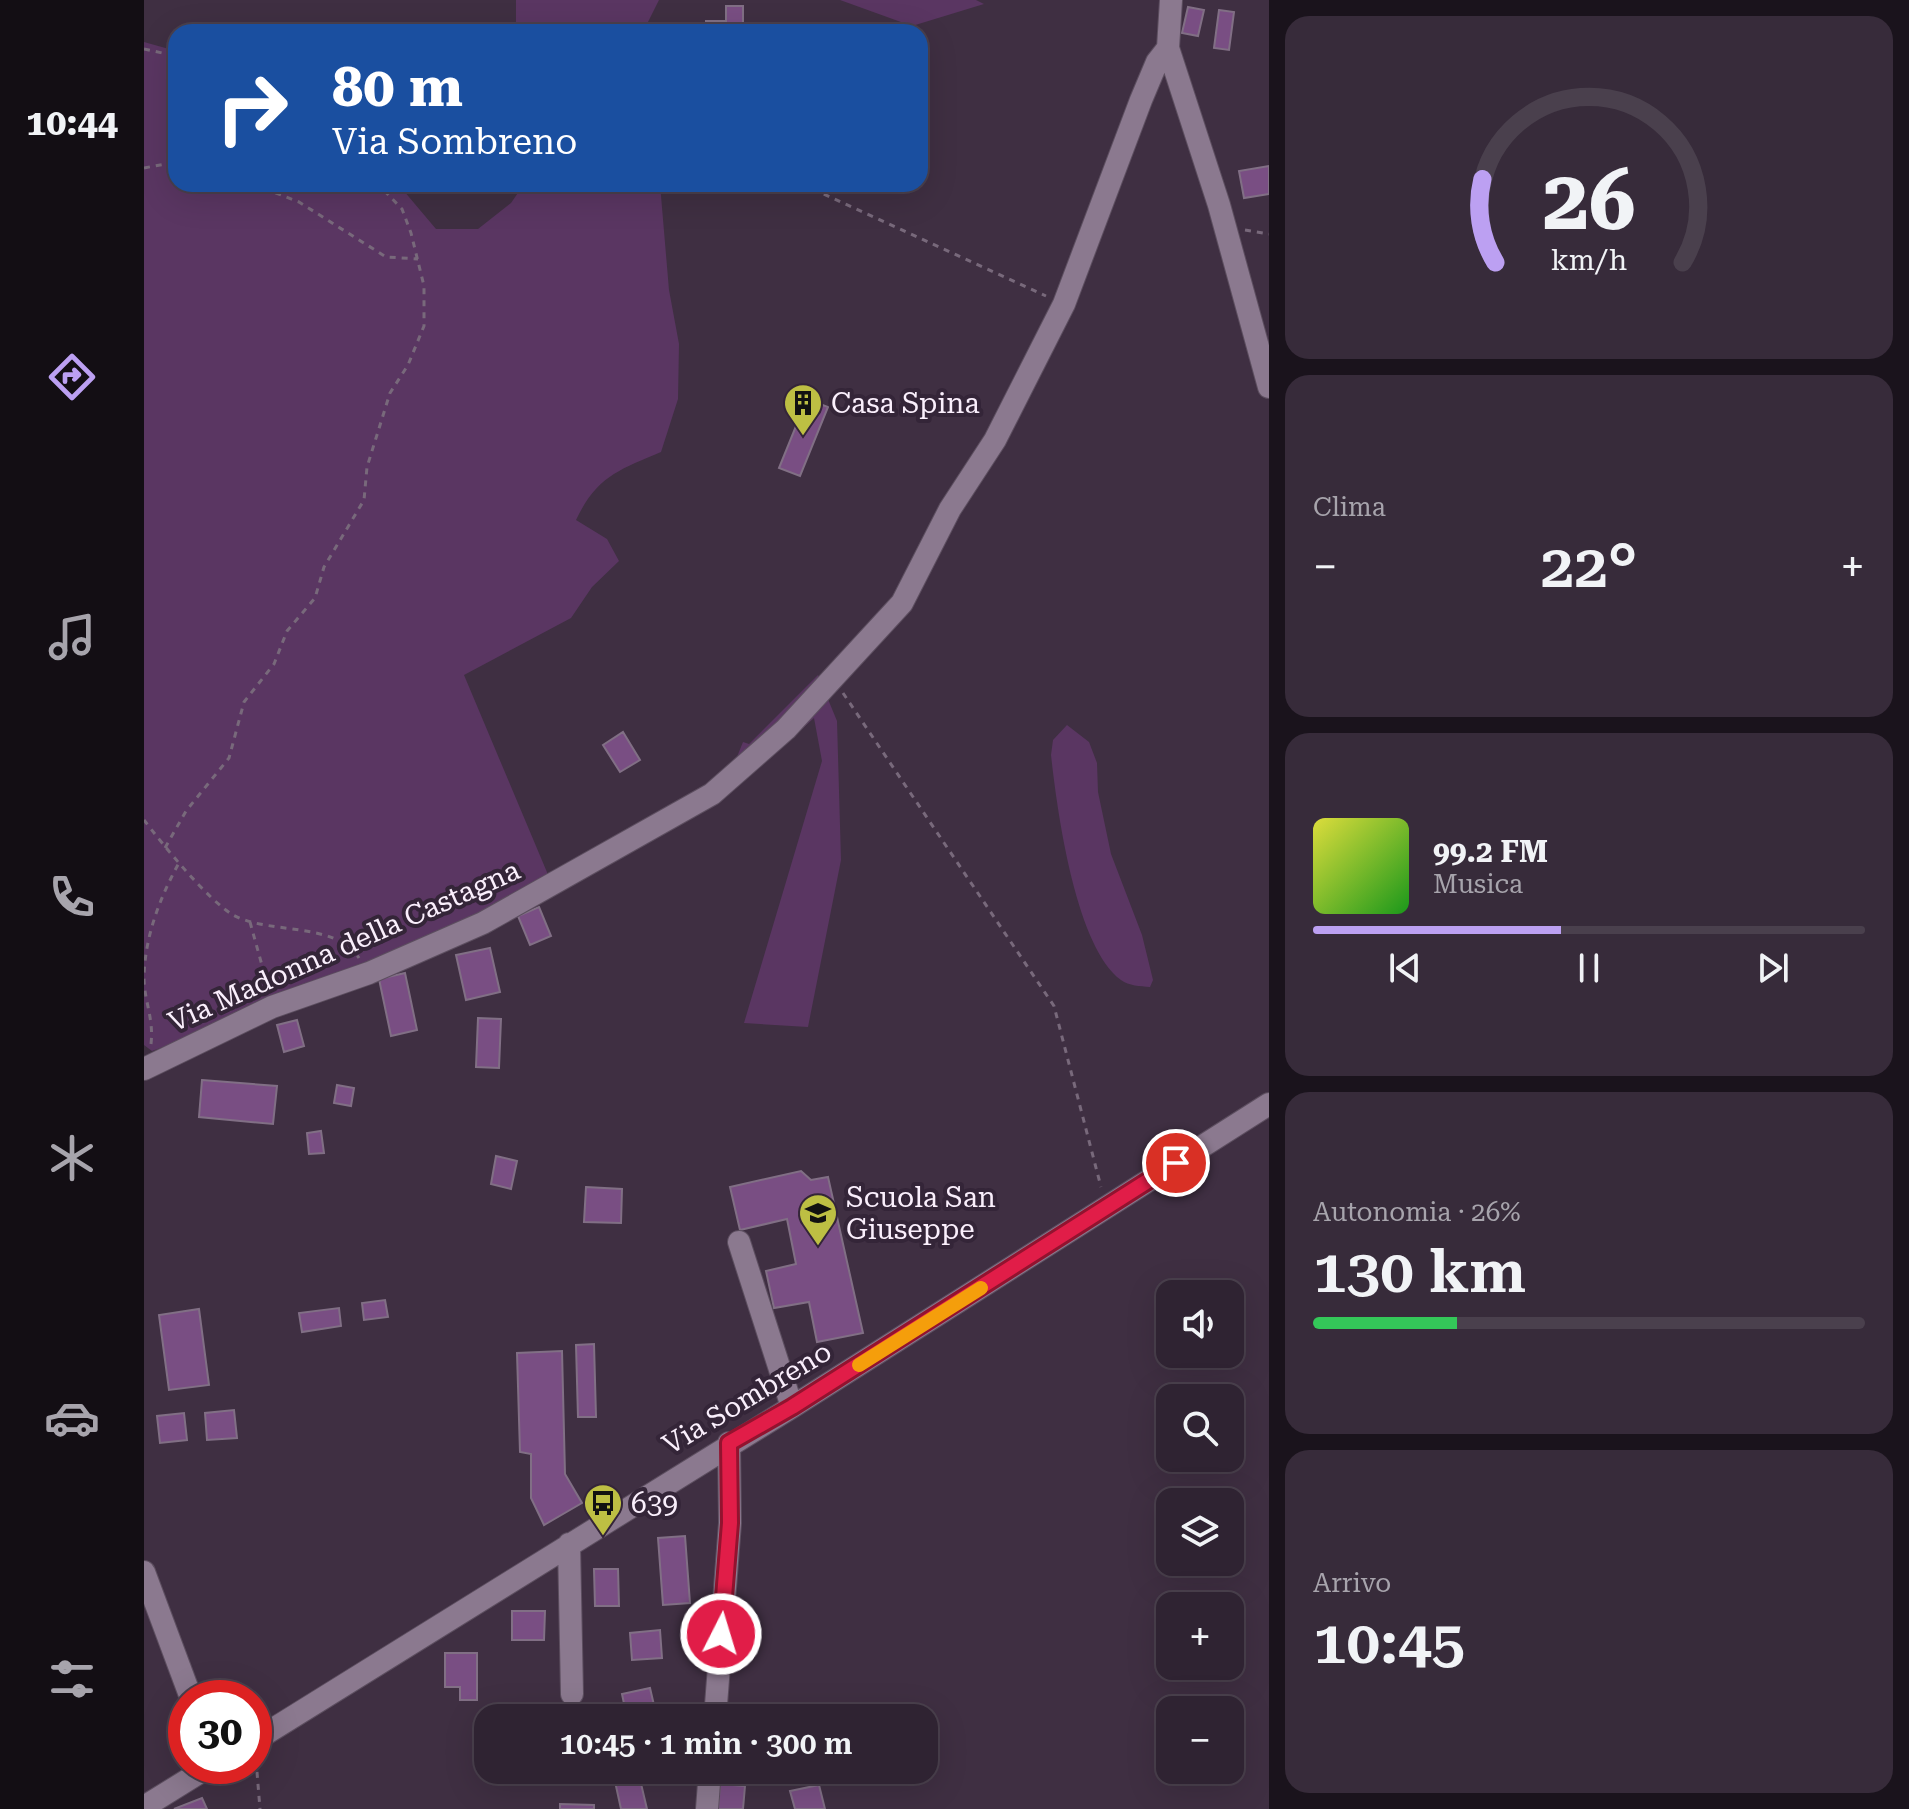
<!DOCTYPE html>
<html lang="it">
<head>
<meta charset="utf-8">
<style>
	:root { --surface:#2f2332; --page:#372b3a; --text:#f1f3f6; --muted:#a7a4ac; --line:#4a404d; --accent:#bca0f2 }
	body { margin:0; font-family:"Roboto Serif",serif; background:var(--page); color:var(--text); height:100vh; display:flex; flex-direction:column; font-size:30px; white-space:nowrap }
	* { box-sizing:border-box; margin:0 }
	p { font-size:26px; color:var(--muted) }
	.icon { flex:none; width:44px; height:44px; fill:none; stroke:currentColor; stroke-width:2; stroke-linecap:round; stroke-linejoin:round }
	.map { position:relative; flex:1; overflow:hidden }
	.panel { display:flex; flex-direction:column; gap:16px; padding:16px; background:#1a131c; width:640px }
	.panel>* { flex:none }
	.banner { position:absolute; left:24px; top:24px; width:760px; height:168px; border-radius:24px; box-shadow:0 8px 32px #0002,0 0 0 2px var(--line); background:#1a4fa0; color:#fff; overflow:hidden }
	.tools { position:absolute; left:1012px; top:1280px; display:grid; gap:16px }
	.tools a { display:grid; place-items:center; width:88px; height:88px; border-radius:16px; background:var(--surface); box-shadow:0 8px 32px #0002,0 0 0 2px var(--line); font-size:40px }
	.speed { position:absolute; left:24px; top:1680px; display:flex; gap:16px; font-size:40px; font-weight:700; text-align:center }
	.speed>* { display:grid; place-content:center; width:104px; height:104px; border-radius:50%; background:var(--surface); box-shadow:0 8px 32px #0002,0 0 0 2px var(--line); line-height:1 }
	.speed .limit { border:12px solid #d22; background:#fff; color:#111 }
	.pin { position:absolute; display:grid; place-items:center; width:68px; height:68px; color:#fff; margin:-34px; border:4px solid #fff; border-radius:50%; box-shadow:0 2px 8px #0007 }
	.me { position:absolute; width:88px; margin:-44px; rotate:5deg; stroke-linejoin:round; filter:drop-shadow(0 0 6px #0008) }
	.turn { display:flex; align-items:center; gap:28px; height:168px; padding:0 32px; font-size:36px }
	.turn .icon { width:104px; height:104px; stroke-width:2.5 }
	.turn b { display:block; font-size:56px; line-height:68px }
	.big { font-size:60px; font-weight:600; line-height:1.1 }
	.panel .widget { flex:1; display:flex; flex-direction:column; justify-content:center; gap:12px; min-width:0; padding:0 28px; border-radius:24px; background:var(--page) }
	.panel .dial { align-items:center; gap:0 }
	.dial svg { height:208px; overflow:visible; fill:none; stroke:var(--line); stroke-width:7; stroke-linecap:round; text-anchor:middle }
	.dial text { fill:var(--text); stroke:none }
	.song { display:flex; align-items:center; gap:24px }
	.cover { width:96px; height:96px; border-radius:12px; background:linear-gradient(135deg,hsl(60 70% 55%),hsl(120 70% 35%)) }
	.played { height:8px; border-radius:4px; background:linear-gradient(90deg,var(--accent) 45%,var(--line) 45%) }
	.keys { display:flex; justify-content:space-around; direction:ltr }
	.heat { display:flex; justify-content:space-between; align-items:center; font-size:44px; direction:ltr }
	.charge { height:12px; border-radius:6px; background:linear-gradient(90deg,#34c759 26%,var(--line) 0) }
	.trip { position:absolute; left:330px; top:1704px; width:464px; height:80px; border-radius:24px; background:var(--surface); box-shadow:0 8px 32px #0002,0 0 0 2px var(--line); font-weight:600; line-height:80px; text-align:center }
	main { display:flex; flex:1; min-height:0 }
	.tab-bar { display:flex; flex-direction:column; width:144px; justify-content:space-around; align-items:center; background:#130e14; color:var(--muted) }
	.tab-bar .icon { width:56px; height:56px }
	.tab-bar .selected { color:var(--accent) }
	.tab-bar b { font-size:36px; color:var(--text) }
	.map>svg:first-child { display:block }
</style>
</head>
<body>
<main>
<nav class="tab-bar">
<b>10:44</b>
<svg class="icon selected" aria-label="directions" viewBox="0 0 24 24"><path d="M12 3l9 9-9 9-9-9zM9 14v-3h6M13 9l2 2-2 2"/></svg>
<svg class="icon" aria-label="music" viewBox="0 0 24 24"><path d="M9 18V5l10-2v13"/><circle cx="6" cy="18" r="3"/><circle cx="16" cy="16" r="3"/></svg>
<svg class="icon" aria-label="phone" viewBox="0 0 24 24"><path d="M5 4h4l2 5-3 2q2 4 5 5l2-3 5 2v4C11 20 4 13 5 4z"/></svg>
<svg class="icon" aria-label="climate" viewBox="0 0 24 24"><path d="M12 3v18M4 7l16 10M4 17L20 7"/></svg>
<svg class="icon" aria-label="car" viewBox="0 0 24 24"><path d="M5 17H2v-5l4-1 3-4h7l3 4 3 1v5h-3M9 17h6M6 11h13"/><circle cx="7" cy="17" r="2"/><circle cx="17" cy="17" r="2"/></svg>
<svg class="icon" aria-label="filters" viewBox="0 0 24 24"><path d="M4 7h16M4 17h16"/><circle cx="9" cy="7" r="2"/><circle cx="15" cy="17" r="2"/></svg>
</nav>
<div class="map">
<svg width="1125" height="1809" viewBox="0 0 1125 1809">
	<rect width="100%" height="100%" fill="#3f2f42"/>
	<path fill="#5a3662" d="M372 0H515L499 32H372Z
		M696 0H832L840 4 768 26Z
		M0 42 32 51V184H254L292 229H334L367 203 380 184H516L525 290 535 344 534 399 517 452C475 470 453 476 432 520L463 539 475 561 448 587 427 618 320 675 405 877 317 923 71 1028 8 1051 0 1045Z
		M674 675 693 721 697 860 664 1027 600 1023 678 761 670 718 574 804 599 742 605 744Z
		M923 725 945 742 953 763 954 792 967 854 998 935 1009 980 1006 987C996 986 985 986 977 980 931 946 913 809 907 755L909 740Z"/>
	<path fill="#794e83" stroke="#816f85" stroke-width="2" d="M582 6H599V32H548V28H562V21H582Z
		M1044 7 1060 10 1054 36 1038 33Z
		M1075 10 1090 12 1085 50 1070 48Z
		M1125 166V194L1100 198 1095 171Z
		M663 399 684 407 656 476 635 468Z
		M479 732 496 760 476 772 459 745Z
		M395 907 407 936 386 945 374 916Z
		M346 948 356 992 322 1000 312 955Z
		M261 973 273 1030 247 1036 235 979Z
		M334 1018 357 1019 355 1068 332 1067Z
		M153 1020 160 1046 140 1052 133 1025Z
		M58 1080 133 1086 129 1124 55 1117Z
		M193 1085 210 1088 207 1106 190 1103Z
		M177 1131 180 1153 165 1154 163 1133Z
		M352 1156 373 1161 367 1189 347 1184Z
		M657 1171 667 1180 684 1177 719 1333 673 1342 665 1302 630 1308 622 1271 652 1264 643 1219 596 1230 586 1187Z
		M442 1187 478 1189 477 1223 440 1222Z
		M241 1300 244 1317 220 1320 218 1303Z
		M195 1308 197 1326 158 1332 155 1313Z
		M55 1309 65 1385 25 1390 15 1315Z
		M450 1344 452 1417H434L432 1345Z
		M418 1351 421 1474 438 1503 400 1525 387 1498V1454L376 1452 373 1353Z
		M90 1410 93 1438 63 1440 61 1413Z
		M40 1413 43 1440 16 1443 13 1416Z
		M541 1536 546 1603 519 1605 514 1538Z
		M450 1569H474L475 1606H451Z
		M368 1611H401L400 1640H368Z
		M516 1630 518 1658 488 1660 486 1633Z
		M301 1653H333V1700H316V1687H301Z
		M506 1688 513 1718H483L478 1694Z
		M374 1708 403 1709V1718H374Z
		M593 1713 626 1714V1718H593Z
		M494 1771 503 1809H477L470 1777Z
		M576 1784 601 1786 599 1809H574Z
		M675 1785 681 1809H651L646 1791Z
		M58 1798 63 1809H30Z
		M416 1804 450 1805V1809H416Z"/>
	<g fill="none" stroke-linecap="round" stroke-linejoin="round">
		<defs>
			<path id="minor" d="M1027 0 1024 48 1075 205 1125 387
				M0 1069 128 1007 225 973 339 923 568 794 642 729 758 603 806 509 851 440 920 304 997 100 1013 62 1024 48
				M595 1242 648 1407
				M425 1544 428 1694
				M0 1572 47 1698
				M571 1718 586 1523 585 1443
				M110 1741 648 1407 1125 1104
				M0 1807 66 1766
				M563 1809 566 1770"/>
		</defs>
		<use href="#minor" stroke="#5c4e5f" stroke-width="24"/>
		<path stroke="#78697b" stroke-width="3" stroke-dasharray="6 6" stroke-linecap="butt" d="M0 49 32 56
			M0 168 32 162
			M109 184 155 202 242 257 274 259
			M658 184 902 296
			M1101 230 1125 234
			M699 693 910 1006 957 1187
			M0 820C19 845 64 900 89 915 126 935 190 921 215 958
			M21 848 42 811 85 758 100 702 130 664 143 631 171 598 180 567 220 500 223 467 246 393 264 365 280 326V286L267 233 258 209 234 184
			M106 922 124 987
			M7 1044C10 1018 0 1001 0 977 1 936 16 897 36 861
			M112 1760 116 1809"/>
		<use href="#minor" stroke="#8b798f" stroke-width="22"/>
	</g>
	<g fill="none" stroke-linecap="round" stroke-linejoin="round">
		<defs>
			<path id="route" d="M577 1634 586 1523 585 1443 648 1407 1032 1163"/>
		</defs>
		<use href="#route" stroke="#92132f" stroke-width="20"/>
		<use href="#route" stroke="#e11d48" stroke-width="14"/>
		<path stroke="#f59e0b" stroke-width="14" d="M715 1365 837 1288"/>
	</g>
	<defs>
		<symbol id="building-pin" viewBox="-11 -11 22 30"><path d="M0 17L-7.5 6A9.5 9.5 0 1 1 7.5 6Z" fill="#bdbf43" stroke="#342538"/><path d="M-4-6H4V6H1V3H-1V6H-4ZM-2.5-4.3h1.7v1.8h-1.7ZM.8-4.3h1.7v1.8H.8ZM-2.5-1h1.7V.8h-1.7ZM.8-1h1.7V.8H.8Z" fill="#111"/></symbol>
		<symbol id="school-pin" viewBox="-11 -11 22 30"><path d="M0 17L-7.5 6A9.5 9.5 0 1 1 7.5 6Z" fill="#bdbf43" stroke="#342538"/><path d="M0-5L7-2L0 1L-7-2ZM-4 1L0 2.5L4 1V4Q0 6-4 4Z" fill="#111"/></symbol>
		<symbol id="bus-pin" viewBox="-11 -11 22 30"><path d="M0 17L-7.5 6A9.5 9.5 0 1 1 7.5 6Z" fill="#bdbf43" stroke="#342538"/><path d="M-5-6H5V4H4V6H2V4H-2V6H-4V4H-5ZM-3.5-4V0h7V-4ZM-3.5 1.2v1.5H-2V1.2ZM2 1.2v1.5H3.5V1.2Z" fill="#111"/></symbol>
	</defs>
	<g fill-rule="evenodd">
		<use href="#building-pin" x="637" y="381" width="44" height="60"/>
		<use href="#school-pin" x="652" y="1191" width="44" height="60"/>
		<use href="#bus-pin" x="437" y="1481" width="44" height="60"/>
	</g>
	<g text-anchor="middle" dominant-baseline="central" stroke-width="8" stroke-linejoin="round" paint-order="stroke">
		<g font-size="28" fill="#faeffc" stroke="#342538" text-anchor="start">
			<text x="687" y="403">Casa Spina</text>
			<text x="702" y="1197">Scuola San<tspan x="702" dy="32">Giuseppe</tspan></text>
			<text x="487" y="1503">639</text>
		</g>
		<g font-size="28" fill="#faeffc" stroke="#342538">
			<text transform="translate(200 946) rotate(-24)">Via Madonna della Castagna</text>
			<text transform="translate(603 1398) rotate(-31)">Via Sombreno</text>
		</g>
	</g>
</svg>
<div class="tools">
<a><svg class="icon" aria-label="sound" viewBox="0 0 24 24"><path d="M4 9h4l5-4v14l-5-4H4zM17 9q2 3 0 6"/></svg></a>
<a><svg class="icon" aria-label="search" viewBox="0 0 24 24"><circle cx="10" cy="10" r="6"/><path d="M15 15l6 6"/></svg></a>
<a><svg class="icon" aria-label="layers" viewBox="0 0 24 24"><path d="M12 4l9 5-9 5-9-5zM3 14l9 5 9-5"/></svg></a>
<a>+</a>
<a>−</a>
</div>
<div class="speed"><div class="limit">30</div></div>
<div class="pin" style="left:1032px;top:1163px;background:#d93025"><svg class="icon" aria-label="arrive" viewBox="0 0 24 24"><path d="M6 21V4h12l-3 4 3 4H6"/></svg></div>
<svg class="me" style="left:577px;top:1634px" viewBox="-20 -20 40 40"><circle r="17" fill="#e11d48" stroke="#fff" stroke-width="3"/><path d="M0-11L8 9 0 5-8 9z" fill="#fff"/></svg>
<div class="trip">10:45 · 1 min · 300 m</div>
<div class="banner">
<div class="turn"><svg class="icon" aria-label="right" viewBox="0 0 24 24"><path d="M7 20v-9h11M14 6l5 5-5 5"/></svg><div><b>80 m</b>Via Sombreno</div></div>
</div>
</div>
<section class="panel">
<div class="widget dial"><svg viewBox="0 0 100 80">
<path d="M14 69A42 42 0 1 1 86 69"/>
<path d="M14 69A42 42 0 0 1 9 37" stroke="#bca0f2"/>
<text x="50" y="56" font-size="32" font-weight="700">26</text>
<text x="50" y="72" font-size="11">km/h</text>
</svg></div>
<div class="widget"><p>Clima</p>
<div class="heat"><a>−</a><b class="big">22°</b><a>+</a></div>
</div>
<div class="widget">
<div class="song"><i class="cover"></i><div><b>99.2 FM</b><p>Musica</p></div></div>
<div class="played"></div>
<div class="keys"><svg class="icon" aria-label="previous" viewBox="0 0 24 24"><path d="M18 5L8 12l10 7zM5 5v14"/></svg><svg class="icon" aria-label="pause" viewBox="0 0 24 24"><path d="M8 5v14M16 5v14"/></svg><svg class="icon" aria-label="next" viewBox="0 0 24 24"><path d="M6 5l10 7-10 7zM19 5v14"/></svg></div>
</div>
<div class="widget"><p>Autonomia · 26%</p><b class="big">130 km</b><div class="charge"></div></div>
<div class="widget"><p>Arrivo</p><b class="big">10:45</b></div>
</section>
</main>
</body>
</html>
